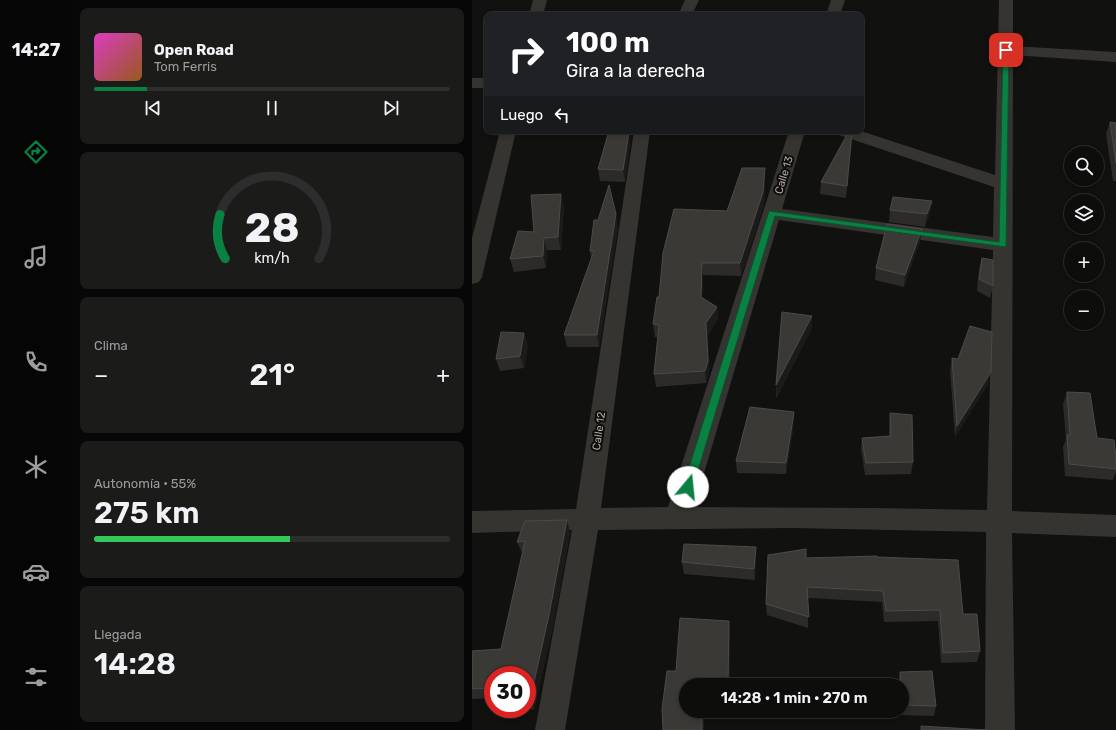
<!DOCTYPE html>
<html lang="es">
<head>
<meta charset="utf-8">
<style>
	:root { --surface:#0d0d0c; --page:#1b1b1a; --text:#f1f3f6; --muted:#9a9c9d; --line:#2d2d2d; --accent:#0b8043 }
	body { margin:0; font-family:Rubik,sans-serif; background:var(--page); color:var(--text); height:100vh; display:flex; flex-direction:column; font-size:15px; white-space:nowrap }
	* { box-sizing:border-box; margin:0 }
	p { font-size:13px; color:var(--muted) }
	.icon { flex:none; width:22px; height:22px; fill:none; stroke:currentColor; stroke-width:2; stroke-linecap:round; stroke-linejoin:round }
	.map { position:relative; flex:1; overflow:hidden }
	.details { display:flex; flex-direction:column; gap:8px; padding:8px; background:#070707; width:400px }
	.details>* { flex:none }
	.guide { position:absolute; left:12px; top:12px; width:380px; height:122px; border-radius:8px; box-shadow:0 2px 6px #0003,0 0 0 1px var(--line); background:#202124; color:#fff; overflow:hidden }
	.controls { position:absolute; left:592px; top:146px; display:grid; gap:8px }
	.controls a { display:grid; place-items:center; width:40px; height:40px; border-radius:50%; background:var(--surface); box-shadow:0 2px 6px #0003,0 0 0 1px var(--line); font-size:20px }
	.speed { position:absolute; left:12px; top:666px; display:flex; gap:8px; font-size:20px; font-weight:700; text-align:center }
	.speed>* { display:grid; place-content:center; width:52px; height:52px; border-radius:50%; background:var(--surface); box-shadow:0 2px 6px #0003,0 0 0 1px var(--line); line-height:1 }
	.speed .limit { border:6px solid #d22; background:#fff; color:#111 }
	.pin { position:absolute; display:grid; place-items:center; width:34px; height:34px; color:#fff; margin:-17px; border-radius:8px; box-shadow:0 2px 6px #0006 }
	.me { position:absolute; width:44px; margin:-22px; rotate:17deg; stroke-linejoin:round; filter:drop-shadow(0 0 3px #0008) }
	.turn { display:flex; align-items:center; gap:14px; height:84px; padding:0 16px; font-size:18px }
	.turn .icon { width:52px; height:52px; stroke-width:2.5 }
	.turn b { display:block; font-size:28px; line-height:34px }
	.then { display:flex; align-items:center; height:38px; padding:0 16px; background:#0003; gap:8px; font-size:15px }
	.big { font-size:30px; font-weight:600; line-height:1.1 }
	.details .widget { flex:1; display:flex; flex-direction:column; justify-content:center; gap:6px; min-width:0; padding:0 14px; border-radius:8px; background:var(--page) }
	.details .dial { align-items:center; gap:0 }
	.dial svg { height:104px; overflow:visible; fill:none; stroke:var(--line); stroke-width:7; stroke-linecap:round; text-anchor:middle }
	.dial text { fill:var(--text); stroke:none }
	.song { display:flex; align-items:center; gap:12px }
	.cover { width:48px; height:48px; border-radius:6px; background:linear-gradient(135deg,hsl(310 70% 55%),hsl(30 70% 35%)) }
	.played { height:4px; border-radius:2px; background:linear-gradient(90deg,var(--accent) 15%,var(--line) 15%) }
	.keys { display:flex; justify-content:space-around; direction:ltr }
	.heat { display:flex; justify-content:space-between; align-items:center; font-size:22px; direction:ltr }
	.charge { height:6px; border-radius:3px; background:linear-gradient(90deg,#34c759 55%,var(--line) 0) }
	.trip { position:absolute; left:207px; top:678px; width:230px; height:40px; border-radius:20px; background:var(--surface); box-shadow:0 2px 6px #0003,0 0 0 1px var(--line); font-weight:600; line-height:40px; text-align:center }
	main { display:flex; flex:1; min-height:0 }
	.tab-bar { display:flex; flex-direction:column; width:72px; justify-content:space-around; align-items:center; background:#050505; color:var(--muted) }
	.tab-bar .icon { width:28px; height:28px }
	.tab-bar .current { color:var(--accent) }
	.tab-bar b { font-size:18px; color:var(--text) }
	.map>svg:first-child { display:block }
</style>
</head>
<body>
<main>
<nav class="tab-bar">
<b>14:27</b>
<svg class="icon current" aria-label="directions" viewBox="0 0 24 24"><path d="M12 3l9 9-9 9-9-9zM9 14v-3h6M13 9l2 2-2 2"/></svg>
<svg class="icon" aria-label="music" viewBox="0 0 24 24"><path d="M9 18V5l10-2v13"/><circle cx="6" cy="18" r="3"/><circle cx="16" cy="16" r="3"/></svg>
<svg class="icon" aria-label="phone" viewBox="0 0 24 24"><path d="M5 4h4l2 5-3 2q2 4 5 5l2-3 5 2v4C11 20 4 13 5 4z"/></svg>
<svg class="icon" aria-label="climate" viewBox="0 0 24 24"><path d="M12 3v18M4 7l16 10M4 17L20 7"/></svg>
<svg class="icon" aria-label="car" viewBox="0 0 24 24"><path d="M5 17H2v-5l4-1 3-4h7l3 4 3 1v5h-3M9 17h6M6 11h13"/><circle cx="7" cy="17" r="2"/><circle cx="17" cy="17" r="2"/></svg>
<svg class="icon" aria-label="filters" viewBox="0 0 24 24"><path d="M4 7h16M4 17h16"/><circle cx="9" cy="7" r="2"/><circle cx="15" cy="17" r="2"/></svg>
</nav>
<section class="details">
<div class="widget">
<div class="song"><i class="cover"></i><div><b>Open Road</b><p>Tom Ferris</p></div></div>
<div class="played"></div>
<div class="keys"><svg class="icon" aria-label="previous" viewBox="0 0 24 24"><path d="M18 5L8 12l10 7zM5 5v14"/></svg><svg class="icon" aria-label="pause" viewBox="0 0 24 24"><path d="M8 5v14M16 5v14"/></svg><svg class="icon" aria-label="next" viewBox="0 0 24 24"><path d="M6 5l10 7-10 7zM19 5v14"/></svg></div>
</div>
<div class="widget dial"><svg viewBox="0 0 100 80">
<path d="M14 69A42 42 0 1 1 86 69"/>
<path d="M14 69A42 42 0 0 1 10 35" stroke="#0b8043"/>
<text x="50" y="56" font-size="32" font-weight="700">28</text>
<text x="50" y="72" font-size="11">km/h</text>
</svg></div>
<div class="widget"><p>Clima</p>
<div class="heat"><a>−</a><b class="big">21°</b><a>+</a></div>
</div>
<div class="widget"><p>Autonomía · 55%</p><b class="big">275 km</b><div class="charge"></div></div>
<div class="widget"><p>Llegada</p><b class="big">14:28</b></div>
</section>
<div class="map">
<svg width="644" height="730" viewBox="0 0 644 730">
	<rect width="100%" height="100%" fill="#111110"/>
	<g fill="none" stroke-linecap="round" stroke-linejoin="round">
		<path fill="#363431" fill-rule="evenodd" d="M61 0H75L71 15H57Z
			M213 0H227L220 15H206Z
			M359 0H373L368 15H354Z
			M527 0H541V46L644 52V62L541 55 540 511 644 515V537L540 533 543 730H513L514 532 322 528 126 530 93 730H63L100 530 0 533V511L104 509 162 131H178L129 508 196 507 317 131H333L310 209 521 237 522 187 367 135 365 131H389L523 175ZM307 220 521 250 515 510 403 508 222 507Z
			M0 78H15V88H0Z
			M28 131H44L10 277 7 282 0 284V238Z"/>
	</g>
	<path fill="#2c2b29" d="M638 122 644 123V181H641L634 134Z
		M380 141 374 198 348 194 349 182Z
		M158 144 153 182 128 181 126 169Z
		M293 180 292 204 269 276 231 275 230 298 245 307 246 319 236 335 237 373 234 383 184 387 182 374 186 337H183L181 324 187 297 255 211Z
		M460 201 458 213 453 227 417 222 418 210Z
		M92 206 89 250H75L74 268 42 272 38 259 62 232Z
		M146 226 127 347H95L92 335 119 258 118 251Z
		M448 241 432 287 403 280 404 268Z
		M510 258 521 286 518 298 505 291 507 270Z
		M340 328 305 397H304V385Z
		M56 345 52 368 28 371 24 359Z
		M480 358 516 384 483 437 478 370Z
		M595 392 625 438 644 457V472L641 480 593 476 591 447 594 439 591 404Z
		M418 413 441 462 439 474 393 475 389 449 390 438 417 436V425Z
		M322 424 314 474 265 473 264 461Z
		M98 532 81 626 62 710 55 707V675H21V698L0 699V651L29 649 51 553H50L45 542Z
		M405 557 491 614 508 651 505 662 469 663 466 621 412 622 410 602 336 598V628L295 615 294 604 334 558Z
		M284 558 283 580 212 574 210 562Z
		M428 672 464 706 462 716 428 715V711H430V685H426V683Z"/>
	<path fill="#1b1b1a" d="M380 131V141L374 198 375 186Z
		M157 132 158 144 153 182 151 170Z
		M293 168V180L292 204 269 276 268 263Z
		M89 194 92 206 89 250 86 237Z
		M460 201 458 213 453 227 455 214Z
		M144 214 146 226 127 347 125 335Z
		M450 229 448 241 432 287 433 275Z
		M72 238 75 250 74 268 71 256Z
		M230 263 231 275 230 309 229 297Z
		M245 307 246 319 236 335 237 373 234 383 233 371 234 323Z
		M340 316V328L305 397 304 385Z
		M52 333 56 345 52 368 48 356Z
		M519 372 516 384 483 437 485 426Z
		M322 412V424L314 474V463Z
		M95 520 98 532 81 626 62 710 58 700Z
		M284 547V558L283 580 282 569Z
		M257 621 258 632V685H256Z
		M230 711H232V730H230Z"/>
	<path fill="#3a3936" stroke="#4d4a47" d="M638 122 644 123V163Z
		M137 131 157 132 151 170 126 169Z
		M377 131H380L375 186 349 182Z
		M270 168H293L291 192 268 263H230L229 297 245 307 234 323 236 361 233 371 182 374 187 325 181 324 185 297H187L191 253 202 209 255 211Z
		M137 185 144 214 125 335H92L122 251H118L122 220H126Z
		M89 194 86 237 72 238 71 256 38 259 46 231 62 232 59 195Z
		M421 197 460 201 455 214 418 210Z
		M415 224 450 229 433 275 404 268Z
		M510 258 521 260V286L507 279Z
		M310 312 340 316 304 385Z
		M498 326 520 332 519 372 485 426 480 358 486 359Z
		M29 332 52 333 48 356 24 359Z
		M595 392 618 393 625 438 642 440 644 457V469L597 464 595 435H598Z
		M278 407 322 412 314 463 264 461Z
		M418 413 440 415 441 462 394 463 390 438 419 436Z
		M95 520 77 615 58 700 55 699V675H21V688L0 689V651L29 649 53 541 45 542 53 521Z
		M212 544 284 547 282 569 210 562Z
		M334 549V558L405 556V557L486 560 491 614H505L508 651 471 653 468 610 414 611 411 591 335 587 337 617 294 604 296 555Z
		M208 618 257 621 256 685H214V711H230V730H191L190 709 195 671H204Z
		M460 671 464 706 430 705V685H429L428 672Z
		M449 726 515 730H449Z"/>
	<path fill="#0b8043" stroke="#07532c" d="M531 49 537 50 534 247 303 216 221 487 219 490 216 491 212 490 211 487 297 211 527 242Z"/>
	<g text-anchor="middle" dominant-baseline="central" stroke-width="4" stroke-linejoin="round" paint-order="stroke">
		<g font-size="11" fill="#b2a8a1" stroke="#0c0c0b">
			<text transform="translate(312 175) rotate(-73)">Calle 13</text>
			<text transform="translate(127 431) rotate(-82)">Calle 12</text>
		</g>
	</g>
</svg>
<div class="controls">
<a><svg class="icon" aria-label="search" viewBox="0 0 24 24"><circle cx="10" cy="10" r="6"/><path d="M15 15l6 6"/></svg></a>
<a><svg class="icon" aria-label="layers" viewBox="0 0 24 24"><path d="M12 4l9 5-9 5-9-5zM3 14l9 5 9-5"/></svg></a>
<a>+</a>
<a>−</a>
</div>
<div class="speed"><div class="limit">30</div></div>
<div class="pin" style="left:534px;top:50px;background:#d93025"><svg class="icon" aria-label="arrive" viewBox="0 0 24 24"><path d="M6 21V4h12l-3 4 3 4H6"/></svg></div>
<svg class="me" style="left:216px;top:487px" viewBox="-20 -20 40 40"><circle r="19" fill="#fff"/><path d="M0-13L10 11 0 6-10 11z" fill="#0b8043"/></svg>
<div class="trip">14:28 · 1 min · 270 m</div>
<div class="guide">
<div class="turn"><svg class="icon" aria-label="right" viewBox="0 0 24 24"><path d="M7 20v-9h11M14 6l5 5-5 5"/></svg><div><b>100 m</b>Gira a la derecha</div></div>
<div class="then">Luego<svg class="icon" aria-label="left" viewBox="0 0 24 24"><path d="M17 20v-9H6M10 6l-5 5 5 5"/></svg></div>
</div>
</div>
</main>
</body>
</html>
